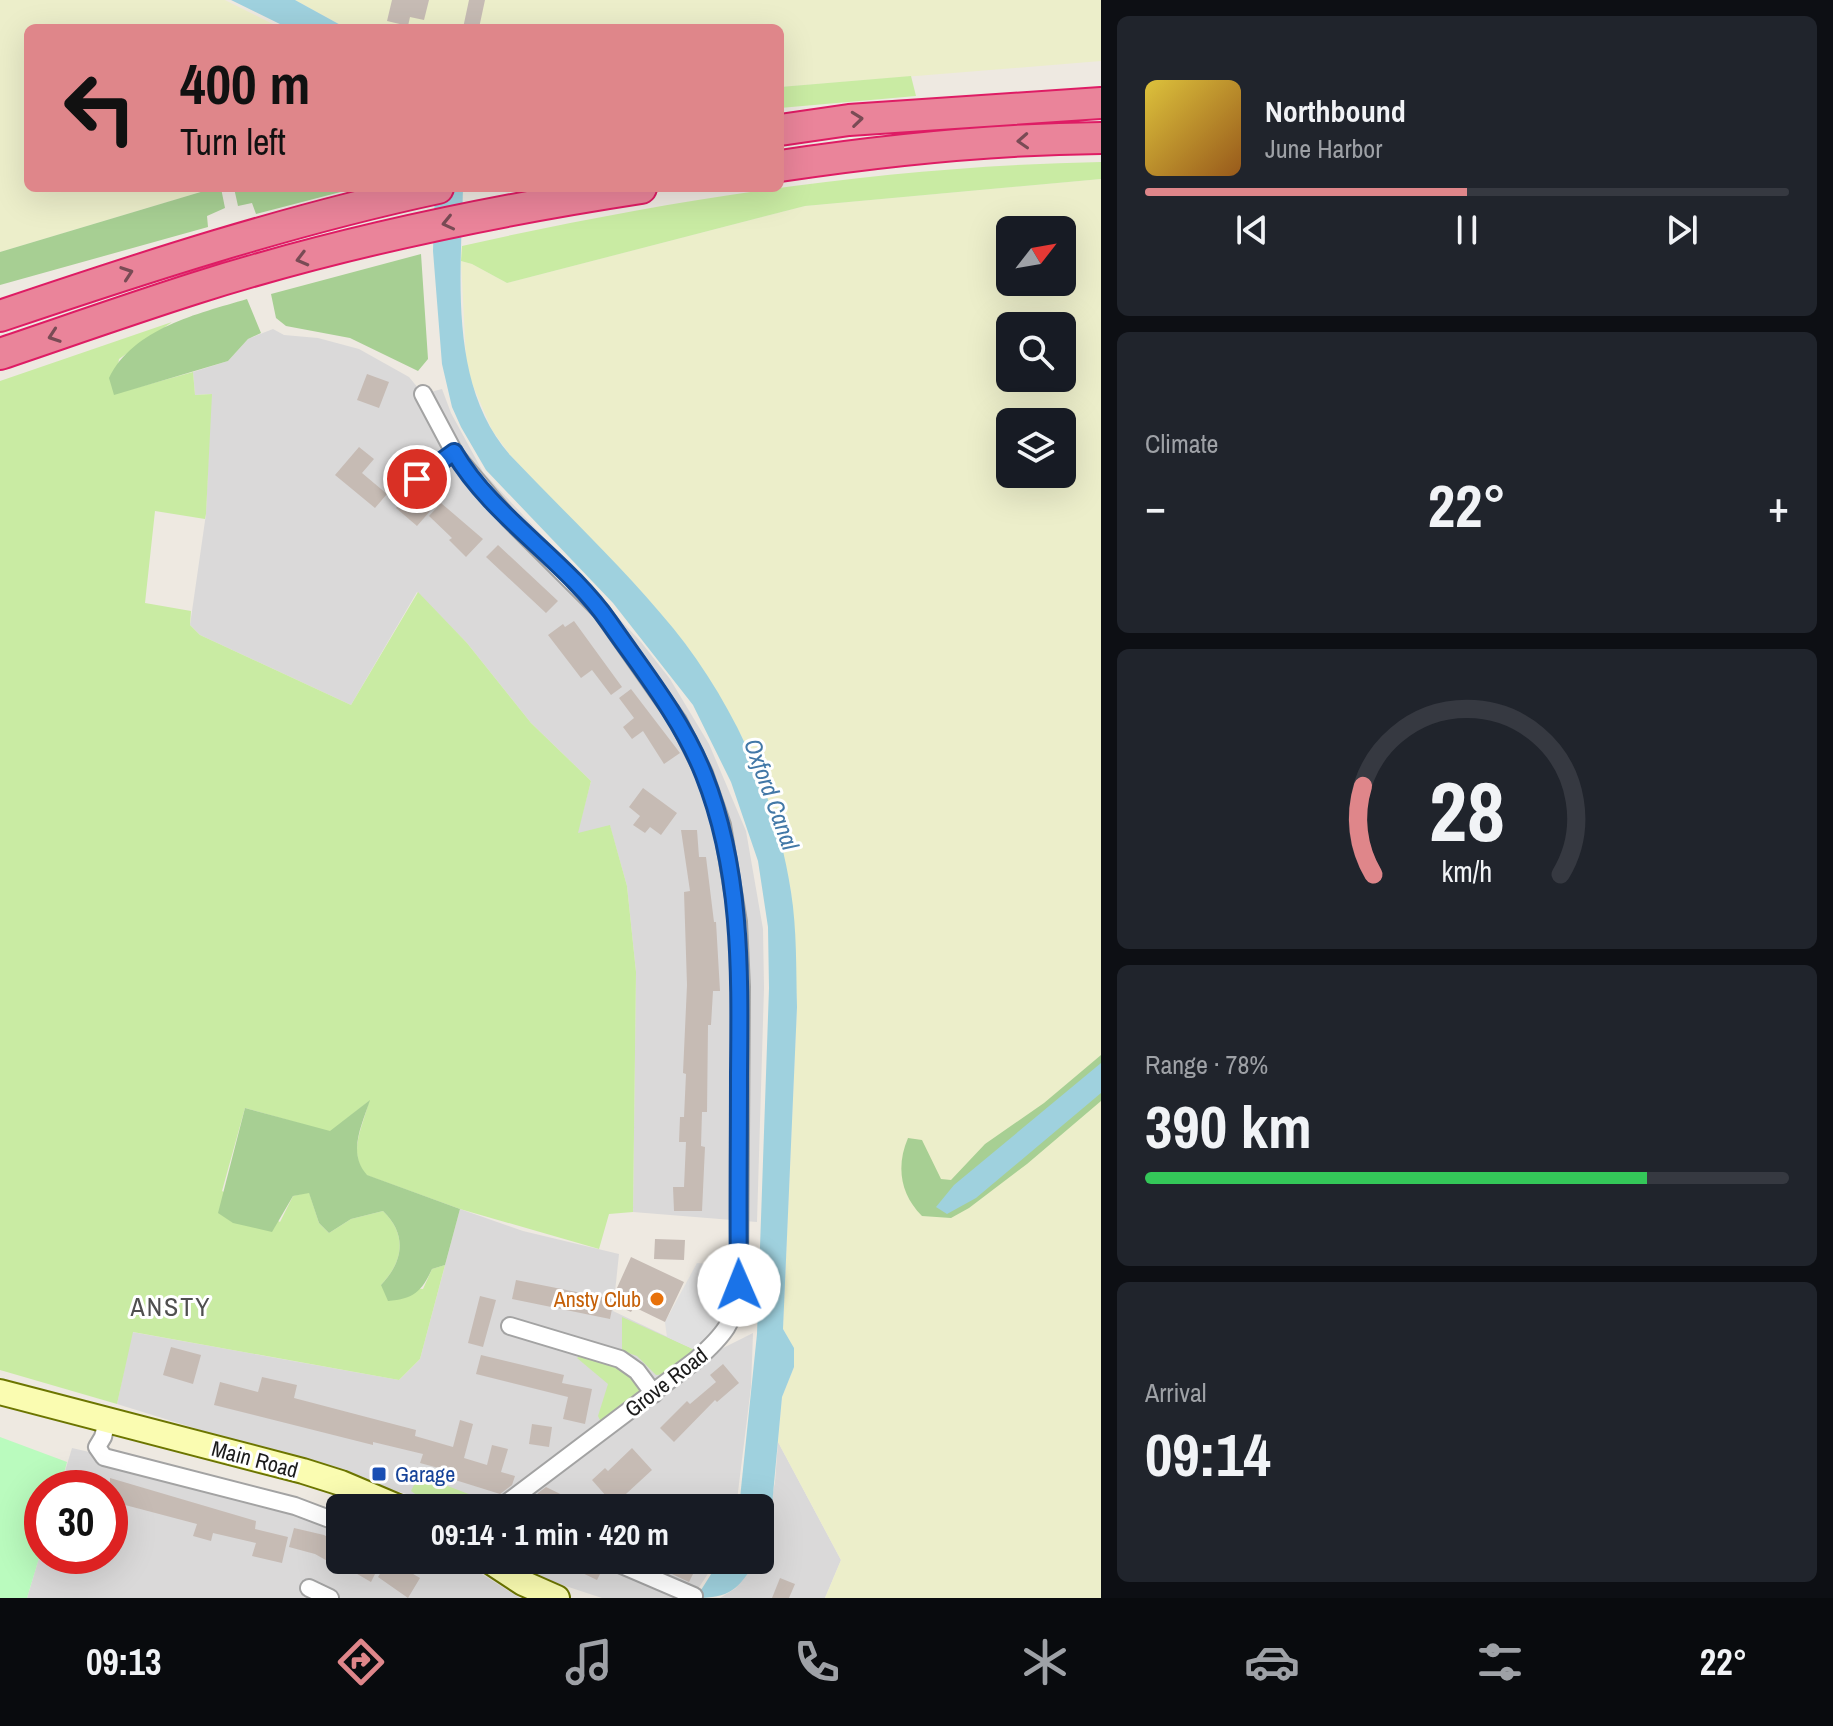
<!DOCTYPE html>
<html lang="en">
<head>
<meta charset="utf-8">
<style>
	:root { --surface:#171b24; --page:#20242c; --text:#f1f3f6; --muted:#9ea1a6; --line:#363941; --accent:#df868a }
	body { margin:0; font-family:"Archivo Narrow",sans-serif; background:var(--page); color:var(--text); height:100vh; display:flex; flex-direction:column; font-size:30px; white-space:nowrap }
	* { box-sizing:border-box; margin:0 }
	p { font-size:26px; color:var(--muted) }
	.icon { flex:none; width:44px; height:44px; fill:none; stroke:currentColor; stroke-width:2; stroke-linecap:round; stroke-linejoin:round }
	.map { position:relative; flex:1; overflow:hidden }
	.details { display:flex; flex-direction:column; gap:16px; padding:16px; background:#0d0f14; width:732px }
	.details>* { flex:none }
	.banner { position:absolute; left:24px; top:24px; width:760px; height:168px; border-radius:12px; box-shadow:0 8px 32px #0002; background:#df868a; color:#111; overflow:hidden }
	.needle { width:52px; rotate:59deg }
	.fabs { position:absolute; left:996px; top:216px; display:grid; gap:16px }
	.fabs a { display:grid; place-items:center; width:80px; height:80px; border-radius:12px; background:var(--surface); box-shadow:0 8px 32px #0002; font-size:40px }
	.speed { position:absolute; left:24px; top:1470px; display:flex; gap:16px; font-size:40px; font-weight:700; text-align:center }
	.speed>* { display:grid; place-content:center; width:104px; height:104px; border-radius:50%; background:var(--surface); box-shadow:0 8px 32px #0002; line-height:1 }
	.speed .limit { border:12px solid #d22; background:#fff; color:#111 }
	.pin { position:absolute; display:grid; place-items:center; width:68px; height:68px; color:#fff; margin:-34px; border:4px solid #fff; border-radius:50%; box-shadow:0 2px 8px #0007 }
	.me { position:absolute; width:88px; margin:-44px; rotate:359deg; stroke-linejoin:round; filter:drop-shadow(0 0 6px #0008) }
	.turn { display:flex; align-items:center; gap:28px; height:168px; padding:0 24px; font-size:36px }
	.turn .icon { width:104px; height:104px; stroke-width:2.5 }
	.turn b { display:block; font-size:56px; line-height:68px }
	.big { font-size:60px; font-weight:700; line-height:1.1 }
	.details .card { flex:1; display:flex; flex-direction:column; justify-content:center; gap:12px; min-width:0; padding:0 28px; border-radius:12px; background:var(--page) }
	.details .dial { align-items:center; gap:0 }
	.dial svg { height:208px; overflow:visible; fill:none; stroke:var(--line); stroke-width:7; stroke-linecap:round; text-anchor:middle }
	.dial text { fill:var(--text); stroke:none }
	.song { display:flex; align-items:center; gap:24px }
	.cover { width:96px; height:96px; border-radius:12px; background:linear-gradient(135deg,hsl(50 70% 55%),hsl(30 70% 35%)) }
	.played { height:8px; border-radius:4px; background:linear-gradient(90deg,var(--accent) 50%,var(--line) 50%) }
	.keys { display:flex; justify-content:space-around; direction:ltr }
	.heat { display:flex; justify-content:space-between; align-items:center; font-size:44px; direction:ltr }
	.charge { height:12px; border-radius:6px; background:linear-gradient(90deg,#34c759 78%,var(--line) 0) }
	.trip { position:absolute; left:326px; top:1494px; width:448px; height:80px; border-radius:12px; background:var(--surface); box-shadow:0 8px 32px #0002; font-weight:700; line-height:80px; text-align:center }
	.tab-bar { display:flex; height:128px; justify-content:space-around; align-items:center; background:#090b0e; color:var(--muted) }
	.tab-bar .icon { width:56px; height:56px }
	.tab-bar .active { color:var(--accent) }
	.tab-bar b { font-size:36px; color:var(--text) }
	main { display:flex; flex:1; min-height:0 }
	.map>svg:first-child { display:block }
</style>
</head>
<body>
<main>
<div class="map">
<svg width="1101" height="1598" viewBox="0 0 1101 1598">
	<rect width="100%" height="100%" fill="#eee9e1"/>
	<path fill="#dad9d9" d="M273 329 284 335 318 338 359 349 409 377 423 394 442 389 451 413 483 472 641 642 670 679 709 744 746 831 763 929 764 988 757 1222 633 1212 636 972 627 886 610 826 577 834 591 781 531 723 467 643 417 592 351 705 200 635 190 625 206 514 211 394 195 395 193 372 228 361 248 339Z
		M460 1209 523 1231 619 1254 613 1311 695 1350 717 1351 753 1333 751 1387 736 1508H433L413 1496 117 1404 132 1332 399 1380 420 1359Z
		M778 1442 841 1560 825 1598H720L736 1588 756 1560H760L775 1482Z
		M72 1448 340 1510V1560H459L520 1598H27L42 1548V1556H110V1488H60Z
		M512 1560H717L692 1598H602L532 1575Z"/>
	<path fill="#eceeca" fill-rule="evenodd" d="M0 0H225L281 28H28V188H214L0 252Z
		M295 0H1101V61L780 87V28H346Z
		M1101 179V1598H825L841 1560 778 1442 782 1397 794 1367 790 1341 783 1329 797 1007 791 891 778 832 742 737 687 646 653 606 510 455 492 430 471 381 466 358 461 261 472 264 507 283 805 206ZM1010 230H1062V282H1010ZM1010 326H1062V378H1010ZM1010 422H1062V474H1010Z"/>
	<path fill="#c9eba3" d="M911 76 916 96 780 108V87Z
		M1101 162V179L805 206 507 283 472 264 461 261 462 246C670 199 887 166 1101 162Z
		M172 322 119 359 114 394 193 372 195 395 212 394 206 514 205 519 155 511 145 603 191 611 190 625 200 635 351 705 418 592 467 643 531 723 591 781 578 833 610 825 627 886 636 972 633 1212 609 1214 599 1249 460 1209 366 1175C347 1152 363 1127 369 1101L330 1132 245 1108 222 1191 280 1222 293 1196 309 1192 319 1223 329 1233 351 1219 383 1211C408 1235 403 1262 381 1285L423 1289 432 1269 445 1265 420 1359 399 1380 133 1332 117 1404 0 1370V381Z
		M622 1317 695 1350 667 1374 656 1375 637 1356 622 1351Z
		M582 1354 620 1361 646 1388 601 1422 598 1416 608 1384 577 1358Z
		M419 1475 492 1503V1507L435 1508 411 1491Z"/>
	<path fill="#a7cf93" d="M214 188H221L225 208 207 216 208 227 0 285V252Z
		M234 188H356L256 214 252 203 238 206Z
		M421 254 428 359 418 371 350 338 286 326 276 318 271 294Z
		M247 299 261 333 248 339 228 361 114 395 109 378C134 328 197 314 247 299Z
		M1101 1055V1101L1027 1164 969 1208 951 1218 922 1216C900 1194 896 1166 908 1138L922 1140 941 1179 951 1180 985 1144 1044 1103Z
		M370 1100C362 1125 347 1153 367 1175L460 1209 445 1265 432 1269C422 1291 414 1299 388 1301L381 1285C403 1262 408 1235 383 1211L351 1219 329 1233 319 1223 309 1193 293 1196 272 1232 233 1223 218 1213 245 1108 330 1131Z"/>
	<path fill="#bafbbe" d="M0 1437 67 1462 60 1488H42V1548L27 1598H0Z"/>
	<path fill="#e0e0e0" d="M697 1263 739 1266 736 1314 695 1350 667 1337 665 1322Z"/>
	<path fill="#9fd1de" d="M231 0H295L346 28H288Z
		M435 188H463C461 275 448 384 510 455 564 512 623 567 673 628 733 702 777 798 791 892 797 930 796 969 797 1007L783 1329 794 1348V1367L782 1397 772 1505 760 1552V1508H739L757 1334 769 988 768 927 758 861 731 782 693 705 613 603 486 470 461 427 452 407 442 364 433 251Z
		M1101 1063V1093L976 1198 947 1214 936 1207 954 1185Z
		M720 1560H756C739 1590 729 1598 696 1598Z"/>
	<path fill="#c6bbb4" d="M392 0H429L424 20 410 17 408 26 387 21Z
		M469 0H485L479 28H463Z
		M367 374 389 382 379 408 357 400Z
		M359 447 374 459 362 473 387 494 375 508 335 475Z
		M410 492 431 510 417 526 396 508Z
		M441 503 483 539 466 557 449 540 452 538 429 516Z
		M498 545 558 601 546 613 486 557Z
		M574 621 622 687 611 695 592 670 581 678 548 635 563 624 565 627Z
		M631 689 680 753 664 764 643 731 632 739 623 727 634 718 619 698Z
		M643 788 677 813 661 835 650 827 645 833 633 825 640 816 629 807Z
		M681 830H697L699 857H706L714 922H716L720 991H713L711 1025H708L707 1112H702L701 1146 705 1147 702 1211H674L673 1187H684L686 1142H679L680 1117H684L686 1074 683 1073 687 985 684 892 690 891Z
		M655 1239 685 1240 684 1260 654 1259Z
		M631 1257 684 1282 665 1322 634 1307 631 1312 613 1304 610 1319 512 1299 516 1280 612 1299Z
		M480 1296 496 1300 483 1347 468 1343Z
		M171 1347 201 1355 193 1384 163 1375Z
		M481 1355 564 1375 562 1383 592 1389 585 1424 563 1419 568 1397 476 1374Z
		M723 1364 739 1383 717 1402 715 1400 674 1442 660 1428 687 1401 690 1404 716 1382 710 1375Z
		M262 1377 297 1385 294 1398 416 1430 415 1436 453 1447 460 1420 473 1424 464 1458 487 1465 492 1445 508 1449 501 1472 515 1476 512 1485 500 1494 452 1479 453 1472 420 1463 423 1454 373 1442V1445L214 1405 220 1382 258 1392Z
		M532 1424 552 1427 549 1447 529 1444Z
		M632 1448 652 1470 614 1505 592 1480 605 1468 608 1471Z
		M110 1478 256 1521 255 1529 288 1537 282 1563 252 1556 256 1543 213 1533 211 1541 193 1536 197 1524 110 1501Z
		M546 1487 589 1508H531L538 1493Z
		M294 1528 324 1535 340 1544V1560H368L379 1566 371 1582 340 1564V1568L315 1554 289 1547Z
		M389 1560 420 1578 408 1598 378 1577Z
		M578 1560 599 1561 603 1568 597 1580 574 1569Z
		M642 1560H700L689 1582Z
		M780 1578 795 1584 789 1598H772Z"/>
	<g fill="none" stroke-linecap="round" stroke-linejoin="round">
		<defs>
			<path id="minor" d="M423 394 456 456 509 519 601 611 678 721 704 773 722 825 738 922 741 987 739 1285C737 1321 722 1337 696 1360L500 1508
				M417 479 454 452
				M510 1326 620 1359 637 1371 654 1394
				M107 1421 103 1437 97 1447 104 1457 295 1506 340 1523
				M610 1560 694 1596
				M309 1588 330 1598"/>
			<path id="secondary" d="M0 1392 303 1471 341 1483 400 1508
				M488 1560 523 1583 557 1598"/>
			<path id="motorway" d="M780 130 849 120 1101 103
				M780 166C886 150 994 139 1101 138
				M0 316C145 267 289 220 438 188
				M0 354C65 332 130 309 196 288 341 242 491 211 641 188"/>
		</defs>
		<use href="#minor" stroke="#a3a3a3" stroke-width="20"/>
		<use href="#secondary" stroke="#6c7500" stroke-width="28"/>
		<use href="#motorway" stroke="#de1c64" stroke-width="34"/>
		<use href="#minor" stroke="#fff" stroke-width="16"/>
		<use href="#secondary" stroke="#fafcb1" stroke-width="24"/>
		<use href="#motorway" stroke="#ea849a" stroke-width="30"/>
	</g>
	<defs><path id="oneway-chevron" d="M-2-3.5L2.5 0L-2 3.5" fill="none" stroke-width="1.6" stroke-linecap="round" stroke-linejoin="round" transform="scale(2)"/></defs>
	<g stroke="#794b55">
		<use href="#oneway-chevron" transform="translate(857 119) rotate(-6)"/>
		<use href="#oneway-chevron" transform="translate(1023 141) rotate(177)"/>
		<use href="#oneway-chevron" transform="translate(448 223) rotate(167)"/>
		<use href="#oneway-chevron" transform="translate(302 259) rotate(165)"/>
		<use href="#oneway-chevron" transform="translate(127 273) rotate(-19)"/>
		<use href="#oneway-chevron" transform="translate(54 336) rotate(161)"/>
	</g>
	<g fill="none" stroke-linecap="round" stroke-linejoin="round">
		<defs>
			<path id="route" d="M417 479 454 452C492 517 566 560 609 622 643 671 682 719 704 775 742 871 740 972 739 1073 739 1144 738 1214 739 1285"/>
		</defs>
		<use href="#route" stroke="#114b97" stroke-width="20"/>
		<use href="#route" stroke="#1a73e8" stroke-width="14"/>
	</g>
	<circle fill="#e8710a" stroke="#fff" stroke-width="3" cx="657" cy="1299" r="8"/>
	<rect fill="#1a4fb4" stroke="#fff" stroke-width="3" x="371" y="1466" width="16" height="16" rx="4"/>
	<g text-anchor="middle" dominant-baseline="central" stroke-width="6" stroke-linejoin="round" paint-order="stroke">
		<g font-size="22" fill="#c56008" stroke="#fff" text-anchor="end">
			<text x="641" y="1299">Ansty Club</text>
		</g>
		<g font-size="22" fill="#1c1c1c" stroke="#fff">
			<text transform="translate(666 1382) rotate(-38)">Grove Road</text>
			<text transform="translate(255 1459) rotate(15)">Main Road</text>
		</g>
		<g font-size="22" fill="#164399" stroke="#fff" text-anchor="start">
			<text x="395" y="1474">Garage</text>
		</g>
		<g font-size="24" font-style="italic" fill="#4278a7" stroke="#fff">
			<text transform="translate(772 794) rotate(70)">Oxford Canal</text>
		</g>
		<g font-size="26" letter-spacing="2" fill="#4f4f4f" stroke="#fff">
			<text x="171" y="1306">ANSTY</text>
		</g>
	</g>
</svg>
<div class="fabs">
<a><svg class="needle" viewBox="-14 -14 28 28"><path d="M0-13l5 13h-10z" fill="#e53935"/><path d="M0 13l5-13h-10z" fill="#9ea1a6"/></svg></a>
<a><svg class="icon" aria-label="search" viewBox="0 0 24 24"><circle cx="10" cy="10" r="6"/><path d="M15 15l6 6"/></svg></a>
<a><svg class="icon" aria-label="layers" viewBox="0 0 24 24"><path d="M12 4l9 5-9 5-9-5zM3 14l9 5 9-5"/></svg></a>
</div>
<div class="speed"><div class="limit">30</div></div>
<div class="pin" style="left:417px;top:479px;background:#d93025"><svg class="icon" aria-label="arrive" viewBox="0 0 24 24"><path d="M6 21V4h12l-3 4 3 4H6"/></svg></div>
<svg class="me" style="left:739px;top:1285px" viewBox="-20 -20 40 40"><circle r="19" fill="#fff"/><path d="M0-13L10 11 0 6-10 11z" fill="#1a73e8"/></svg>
<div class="trip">09:14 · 1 min · 420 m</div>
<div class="banner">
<div class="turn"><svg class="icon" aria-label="left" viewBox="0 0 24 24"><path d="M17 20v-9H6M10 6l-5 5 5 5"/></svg><div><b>400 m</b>Turn left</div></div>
</div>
</div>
<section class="details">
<div class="card">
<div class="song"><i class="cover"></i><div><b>Northbound</b><p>June Harbor</p></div></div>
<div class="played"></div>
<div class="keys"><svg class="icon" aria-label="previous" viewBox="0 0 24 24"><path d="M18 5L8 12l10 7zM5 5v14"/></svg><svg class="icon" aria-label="pause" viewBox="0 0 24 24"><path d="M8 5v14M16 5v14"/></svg><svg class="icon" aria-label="next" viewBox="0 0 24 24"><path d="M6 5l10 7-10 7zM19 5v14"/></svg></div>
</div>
<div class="card"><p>Climate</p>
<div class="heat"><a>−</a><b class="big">22°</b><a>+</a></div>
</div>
<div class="card dial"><svg viewBox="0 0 100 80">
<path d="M14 69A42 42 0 1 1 86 69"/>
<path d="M14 69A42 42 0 0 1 10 35" stroke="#df868a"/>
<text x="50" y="56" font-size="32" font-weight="700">28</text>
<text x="50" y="72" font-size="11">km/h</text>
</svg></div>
<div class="card"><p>Range · 78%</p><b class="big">390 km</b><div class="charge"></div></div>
<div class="card"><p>Arrival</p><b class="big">09:14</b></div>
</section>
</main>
<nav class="tab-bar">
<b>09:13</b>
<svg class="icon active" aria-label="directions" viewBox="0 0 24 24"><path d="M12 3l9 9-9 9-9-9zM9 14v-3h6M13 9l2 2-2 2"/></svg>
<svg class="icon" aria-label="music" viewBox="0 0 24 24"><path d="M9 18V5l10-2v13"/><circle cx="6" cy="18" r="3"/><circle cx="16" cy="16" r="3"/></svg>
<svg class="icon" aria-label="phone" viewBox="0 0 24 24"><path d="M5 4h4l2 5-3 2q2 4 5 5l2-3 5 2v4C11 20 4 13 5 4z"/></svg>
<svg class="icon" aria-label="climate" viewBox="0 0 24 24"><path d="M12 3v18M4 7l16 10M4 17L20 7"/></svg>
<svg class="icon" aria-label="car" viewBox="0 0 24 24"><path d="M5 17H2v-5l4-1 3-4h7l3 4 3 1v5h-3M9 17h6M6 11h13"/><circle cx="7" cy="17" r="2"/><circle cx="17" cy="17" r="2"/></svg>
<svg class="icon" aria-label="filters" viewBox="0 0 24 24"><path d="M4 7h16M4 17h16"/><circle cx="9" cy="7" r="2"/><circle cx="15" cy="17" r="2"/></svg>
<b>22°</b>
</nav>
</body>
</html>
